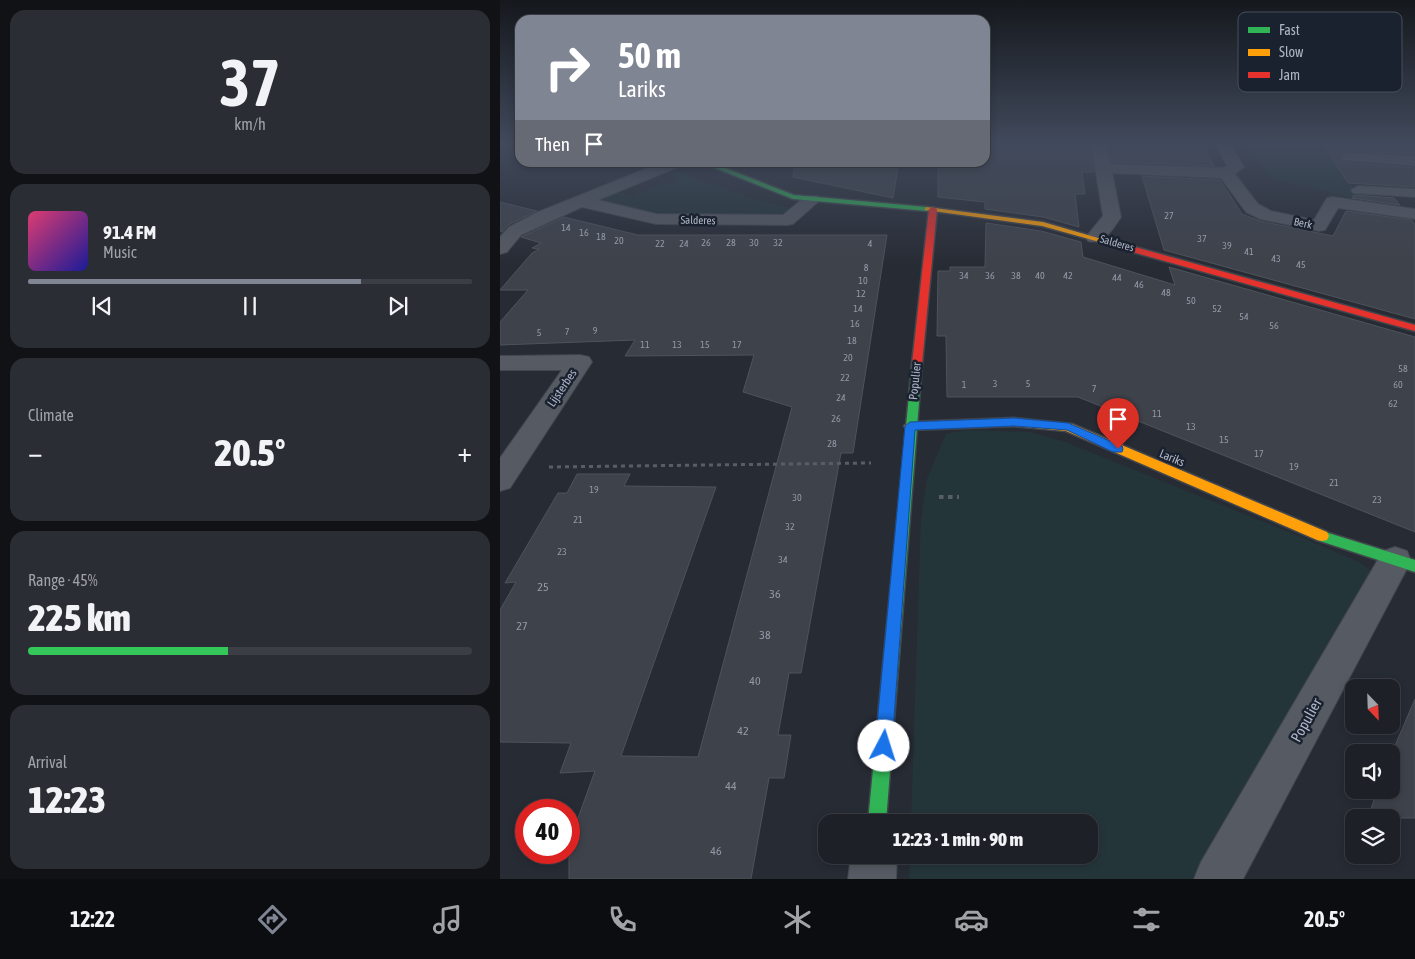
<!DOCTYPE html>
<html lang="en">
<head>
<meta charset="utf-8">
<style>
	:root { --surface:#1d2027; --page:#2a2d33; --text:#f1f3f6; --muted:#a0a3a7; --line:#3b3e44; --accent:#7f8593 }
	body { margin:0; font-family:"Asap Condensed",sans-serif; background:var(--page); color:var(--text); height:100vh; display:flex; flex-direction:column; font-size:19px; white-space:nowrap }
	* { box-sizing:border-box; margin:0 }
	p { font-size:16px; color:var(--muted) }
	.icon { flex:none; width:28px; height:28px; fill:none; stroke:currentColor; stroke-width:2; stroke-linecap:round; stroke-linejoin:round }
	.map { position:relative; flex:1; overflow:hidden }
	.panel { display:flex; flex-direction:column; gap:10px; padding:10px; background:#101215; width:500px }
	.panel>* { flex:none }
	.hud { position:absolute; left:15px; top:15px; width:475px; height:152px; border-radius:15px; box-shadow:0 2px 8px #0003,0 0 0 1px var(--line); background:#7f8593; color:#fff; overflow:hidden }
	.needle { width:32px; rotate:157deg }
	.fabs { position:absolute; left:845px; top:679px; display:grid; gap:10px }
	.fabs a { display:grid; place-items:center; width:55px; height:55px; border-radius:10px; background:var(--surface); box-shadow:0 2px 8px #0003,0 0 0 1px var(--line); font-size:25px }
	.speed { position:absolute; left:15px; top:799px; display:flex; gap:10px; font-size:25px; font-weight:700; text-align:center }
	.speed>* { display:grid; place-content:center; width:65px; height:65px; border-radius:50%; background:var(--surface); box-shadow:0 2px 8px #0003,0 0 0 1px var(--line); line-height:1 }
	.speed .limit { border:8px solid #d22; background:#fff; color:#111 }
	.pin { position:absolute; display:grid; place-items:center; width:42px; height:42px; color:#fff; margin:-51px -21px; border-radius:50% 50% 50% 0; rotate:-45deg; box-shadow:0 0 5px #0007 }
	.pin .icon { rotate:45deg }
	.me { position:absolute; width:55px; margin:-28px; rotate:5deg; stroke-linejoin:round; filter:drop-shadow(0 0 4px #0008) }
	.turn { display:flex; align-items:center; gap:18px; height:105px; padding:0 20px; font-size:22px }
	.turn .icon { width:65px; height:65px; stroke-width:2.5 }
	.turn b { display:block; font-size:35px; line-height:42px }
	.then { display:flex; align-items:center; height:48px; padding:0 20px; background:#0003; gap:10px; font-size:19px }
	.big { font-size:38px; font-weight:800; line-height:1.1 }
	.panel .widget { flex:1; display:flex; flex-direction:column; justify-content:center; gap:8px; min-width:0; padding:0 18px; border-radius:15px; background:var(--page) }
	.panel .dial { align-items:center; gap:0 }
	.dial b { font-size:65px; line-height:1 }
	.song { display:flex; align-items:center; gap:15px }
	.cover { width:60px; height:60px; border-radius:8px; background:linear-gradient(135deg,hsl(340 70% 55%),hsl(240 70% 35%)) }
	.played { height:5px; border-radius:2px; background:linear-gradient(90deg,var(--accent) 75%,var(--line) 75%) }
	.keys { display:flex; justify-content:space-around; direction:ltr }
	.heat { display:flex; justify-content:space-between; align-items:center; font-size:28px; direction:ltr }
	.charge { height:8px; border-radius:4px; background:linear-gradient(90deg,#34c759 45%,var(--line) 0) }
	.trip { position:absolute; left:318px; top:814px; width:280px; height:50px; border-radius:15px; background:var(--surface); box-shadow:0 2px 8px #0003,0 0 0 1px var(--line); font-weight:800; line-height:50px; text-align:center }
	.dock { display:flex; height:80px; justify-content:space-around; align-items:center; background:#0c0d10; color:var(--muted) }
	.dock .icon { width:35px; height:35px }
	.dock .on { color:var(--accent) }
	.dock b { font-size:22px; color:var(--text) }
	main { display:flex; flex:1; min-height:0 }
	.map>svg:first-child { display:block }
</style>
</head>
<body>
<main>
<section class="panel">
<div class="widget dial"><b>37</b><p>km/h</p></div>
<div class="widget">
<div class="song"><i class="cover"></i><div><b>91.4 FM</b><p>Music</p></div></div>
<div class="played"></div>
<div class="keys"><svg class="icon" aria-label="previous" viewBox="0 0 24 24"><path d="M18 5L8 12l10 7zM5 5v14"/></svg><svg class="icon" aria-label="pause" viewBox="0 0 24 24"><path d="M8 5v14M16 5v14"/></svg><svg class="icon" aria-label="next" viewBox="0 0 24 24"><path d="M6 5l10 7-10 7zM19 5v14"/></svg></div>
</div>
<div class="widget"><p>Climate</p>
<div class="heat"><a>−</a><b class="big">20.5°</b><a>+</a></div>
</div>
<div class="widget"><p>Range · 45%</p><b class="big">225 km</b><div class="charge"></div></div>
<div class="widget"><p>Arrival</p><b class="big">12:23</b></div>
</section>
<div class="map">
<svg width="915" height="879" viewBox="0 0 915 879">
	<rect width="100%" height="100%" fill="#272b34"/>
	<path fill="#24353a" d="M746 143H821L858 194 892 198 896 204 852 198 770 178Z
		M175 171 254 199 291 208 281 215 158 214 97 200 118 192 132 196 180 178 169 173Z
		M466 430 530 432 565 442 794 534 859 562 875 573 703 879H409L410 855H589V822H411L421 519 427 479 446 434Z"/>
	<path fill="#3e424a" stroke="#4e535c" d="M485 143H589L594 172H582L585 194H575L579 227 543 217 485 209V202L438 197V162H485Z
		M607 143H702L714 166 611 162Z
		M822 143H915V154L848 151 843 152 839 156 843 162 915 168V187L848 183Z
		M295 162H399L393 198 293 177Z
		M642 176 720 180 742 214 760 221 833 236 846 211 912 220 915 225V319L664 250Z
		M854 195 894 198 900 205 852 198Z
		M0 202 37 211 8 225 2 232 0 231Z
		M64 217 138 235H387L353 453H341L301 673H289L278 735H291L284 778H269L251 879H69V843L95 771 60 773 71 743 0 742V610L16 582 5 583 58 493H67L77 474H130L124 486 216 487 121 756 198 757 292 407 243 392 254 355 125 356 135 340 0 345V322L28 290H0L32 253 39 249 32 248 41 243 21 237Z
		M486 223 541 231 581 242 583 257 675 285 669 267 915 337V532L578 397H447L446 336H437L438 271H450V267H485Z
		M915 699V818H868L874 800 868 796 869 790H891V755Z"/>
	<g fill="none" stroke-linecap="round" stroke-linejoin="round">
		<defs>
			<path id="lane" d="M858 186 915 189V197L853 193 851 190Z"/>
			<path id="street" d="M591 143H605L610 164 723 168 727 166 715 143H729L744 167 735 174 758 204 771 211 814 220 827 198 833 197 915 209V219L838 208 825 230 819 231 760 219 746 212 721 178 612 173 621 217C613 229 604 245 588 241L586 237 603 216Z
				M848 153 915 156V166L843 160 841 157 843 154Z
				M163 162H185L183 165 98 200 156 214 283 215 306 196H318L320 200 293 224 287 225 156 224 82 207 21 235 7 252 0 254V237L9 227 38 212Z
				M80 355 89 357 92 362 10 488 0 491V458L62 370H0V356Z
				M895 547 907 551 911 561 743 879H694L701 862 883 551Z
				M351 855H397L396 879H348Z"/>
			<path id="fast" d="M200 162H210L294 195 427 207 431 209 427 211 293 199Z
				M417 361 422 364 386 822H368L412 364Z
				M822 531 915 560V572L817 540 815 536 817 532Z"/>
			<path id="slow" d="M427 207 543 222 636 249 632 251 542 226 425 210V208Z
				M514 418 572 424 827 532 829 536 827 540 822 541 817 540 566 431 514 426 410 430 404 426 410 422Z"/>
			<path id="jam" d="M433 207 437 209 422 364 417 367 412 364 429 209Z
				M629 247H635L915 325V331L629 251Z"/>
		</defs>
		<use href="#lane" stroke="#42464d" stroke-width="2"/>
		<use href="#street" stroke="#42464d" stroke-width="2"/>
		<use href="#fast" stroke="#42464d" stroke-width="3"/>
		<use href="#slow" stroke="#42464d" stroke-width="3"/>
		<use href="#jam" stroke="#42464d" stroke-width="3"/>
		<path stroke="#595e66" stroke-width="3" stroke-dasharray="4 4" stroke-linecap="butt" d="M49 467 371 463"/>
		<path stroke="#595e66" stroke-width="4" stroke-dasharray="4.5 4.5" stroke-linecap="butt" d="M439 497H459"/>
		<use href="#lane" fill="#565a62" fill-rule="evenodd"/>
		<use href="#street" fill="#565a62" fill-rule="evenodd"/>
		<use href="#fast" fill="#30b455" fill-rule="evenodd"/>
		<use href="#slow" fill="#ff9f0a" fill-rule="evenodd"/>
		<use href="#jam" fill="#e5322d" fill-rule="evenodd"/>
	</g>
	<linearGradient id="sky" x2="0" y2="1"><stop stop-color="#15181d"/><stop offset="0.54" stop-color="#414a5c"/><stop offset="1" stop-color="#414a5c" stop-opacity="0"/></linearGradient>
	<rect width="915" height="266" fill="url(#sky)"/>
	<path fill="#1a73e8" stroke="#114b97" d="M514 418 568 423 622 446 623 449 622 452H613L567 430 514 426 415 430 392 746 390 752 384 755 377 752 375 746 405 426 410 422Z"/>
	<g text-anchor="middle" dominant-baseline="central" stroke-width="5" stroke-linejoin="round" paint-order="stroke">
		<g font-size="10" fill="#9399a7">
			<text x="669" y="215">27</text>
			<text x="66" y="227">14</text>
			<text x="84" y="232">16</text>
			<text x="101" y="236">18</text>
			<text x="702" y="238">37</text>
			<text x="119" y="240">20</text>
			<text x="206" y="242">26</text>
			<text x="231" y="242">28</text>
			<text x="254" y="242">30</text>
			<text x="278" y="242">32</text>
			<text x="160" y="243">22</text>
			<text x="184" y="243">24</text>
			<text x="370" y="243">4</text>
			<text x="727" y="245">39</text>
			<text x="749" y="251">41</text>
			<text x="776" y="258">43</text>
			<text x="801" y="264">45</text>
			<text x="366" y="267">8</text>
			<text x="464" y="275">34</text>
			<text x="490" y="275">36</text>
			<text x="516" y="275">38</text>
			<text x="540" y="275">40</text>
			<text x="568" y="275">42</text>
			<text x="617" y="277">44</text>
			<text x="363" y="280">10</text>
			<text x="639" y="284">46</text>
			<text x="666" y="292">48</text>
			<text x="361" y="293">12</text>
			<text x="691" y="300">50</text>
			<text x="358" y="308">14</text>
			<text x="717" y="308">52</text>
			<text x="744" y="316">54</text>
			<text x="355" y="323">16</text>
			<text x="774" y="325">56</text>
			<text x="95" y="330">9</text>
			<text x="67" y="331">7</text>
			<text x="39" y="332">5</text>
			<text x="352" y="340">18</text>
			<text x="145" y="344">11</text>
			<text x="177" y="344">13</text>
			<text x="205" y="344">15</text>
			<text x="237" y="344">17</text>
			<text x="348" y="357">20</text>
			<text x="903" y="368">58</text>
			<text x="345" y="377">22</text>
			<text x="495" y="383">3</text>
			<text x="528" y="383">5</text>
			<text x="464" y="384">1</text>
			<text x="898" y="384">60</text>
			<text x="594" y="388">7</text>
			<text x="341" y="397">24</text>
			<text x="893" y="403">62</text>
			<text x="657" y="413">11</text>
			<text x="336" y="418">26</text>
			<text x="691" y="426">13</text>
			<text x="724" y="439">15</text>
			<text x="332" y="443">28</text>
			<text x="759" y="453">17</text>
			<text x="794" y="466">19</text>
			<text x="834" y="482">21</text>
			<text x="94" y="489">19</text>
			<text x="297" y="497">30</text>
			<text x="877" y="499">23</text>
			<text x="78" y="519">21</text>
			<text x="290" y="526">32</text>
			<text x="62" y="551">23</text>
			<text x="283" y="559">34</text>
		</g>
		<g font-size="11" fill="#afb6c6" stroke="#1a212f">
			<text transform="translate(198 220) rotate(1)">Salderes</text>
			<text transform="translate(803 223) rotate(12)">Berk</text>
			<text transform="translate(617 243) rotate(16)">Salderes</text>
		</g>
		<g font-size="12" fill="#afb6c6" stroke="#1a212f">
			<text transform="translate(415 381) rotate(-84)">Populier</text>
			<text transform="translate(62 388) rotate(-56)">Lijsterbes</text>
			<text transform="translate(672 458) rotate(23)">Lariks</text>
		</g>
		<g font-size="12" fill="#9399a7">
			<text x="43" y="587">25</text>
			<text x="275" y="594">36</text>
			<text x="22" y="626">27</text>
			<text x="265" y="635">38</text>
			<text x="255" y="681">40</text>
			<text x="243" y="731">42</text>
			<text x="231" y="786">44</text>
			<text x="216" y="851">46</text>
		</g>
		<g font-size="15" fill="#afb6c6" stroke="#1a212f">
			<text transform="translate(806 720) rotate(-61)">Populier</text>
		</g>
	</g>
	<rect x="738" y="12" width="164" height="80" rx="8" fill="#1a212f" stroke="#474e5c" stroke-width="1"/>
	<rect x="748" y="27" width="22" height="6" fill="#30b455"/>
	<rect x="748" y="49" width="22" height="7" fill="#ff9f0a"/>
	<rect x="748" y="72" width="22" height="6" fill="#e5322d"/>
	<g font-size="14" fill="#afb6c6">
		<text x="779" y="35">Fast</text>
		<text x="779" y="57">Slow</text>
		<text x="779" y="80">Jam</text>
	</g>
</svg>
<div class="fabs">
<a><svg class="needle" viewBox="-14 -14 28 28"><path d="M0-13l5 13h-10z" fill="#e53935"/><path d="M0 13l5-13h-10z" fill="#a0a3a7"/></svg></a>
<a><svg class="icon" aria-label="sound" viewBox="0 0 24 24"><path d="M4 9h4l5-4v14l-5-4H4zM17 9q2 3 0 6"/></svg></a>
<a><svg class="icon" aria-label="layers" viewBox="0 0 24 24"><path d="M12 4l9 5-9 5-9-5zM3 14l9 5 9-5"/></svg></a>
</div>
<div class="speed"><div class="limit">40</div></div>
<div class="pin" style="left:618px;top:449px;background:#d93025"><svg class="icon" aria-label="arrive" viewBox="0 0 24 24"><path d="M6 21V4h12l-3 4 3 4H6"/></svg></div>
<svg class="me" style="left:384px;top:746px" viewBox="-20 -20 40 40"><circle r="19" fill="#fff"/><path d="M0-13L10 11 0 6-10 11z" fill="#1a73e8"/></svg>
<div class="trip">12:23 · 1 min · 90 m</div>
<div class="hud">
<div class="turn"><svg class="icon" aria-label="right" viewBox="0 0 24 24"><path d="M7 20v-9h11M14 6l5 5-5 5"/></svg><div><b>50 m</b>Lariks</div></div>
<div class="then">Then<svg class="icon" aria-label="arrive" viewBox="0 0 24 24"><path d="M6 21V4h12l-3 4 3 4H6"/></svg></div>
</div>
</div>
</main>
<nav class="dock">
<b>12:22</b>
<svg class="icon on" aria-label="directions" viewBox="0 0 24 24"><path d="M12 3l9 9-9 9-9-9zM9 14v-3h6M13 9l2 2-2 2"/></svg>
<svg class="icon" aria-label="music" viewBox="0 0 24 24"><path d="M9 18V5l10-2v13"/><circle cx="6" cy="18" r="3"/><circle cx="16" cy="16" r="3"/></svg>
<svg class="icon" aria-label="phone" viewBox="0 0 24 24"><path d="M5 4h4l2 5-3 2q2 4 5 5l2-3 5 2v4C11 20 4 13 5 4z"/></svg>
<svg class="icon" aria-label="climate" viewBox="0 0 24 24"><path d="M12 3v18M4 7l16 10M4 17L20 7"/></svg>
<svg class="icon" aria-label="car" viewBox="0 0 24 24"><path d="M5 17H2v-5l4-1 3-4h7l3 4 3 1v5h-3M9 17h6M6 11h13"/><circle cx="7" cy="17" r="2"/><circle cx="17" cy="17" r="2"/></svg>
<svg class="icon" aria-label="filters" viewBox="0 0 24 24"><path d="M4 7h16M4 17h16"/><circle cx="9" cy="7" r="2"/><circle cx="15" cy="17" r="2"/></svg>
<b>20.5°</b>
</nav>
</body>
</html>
